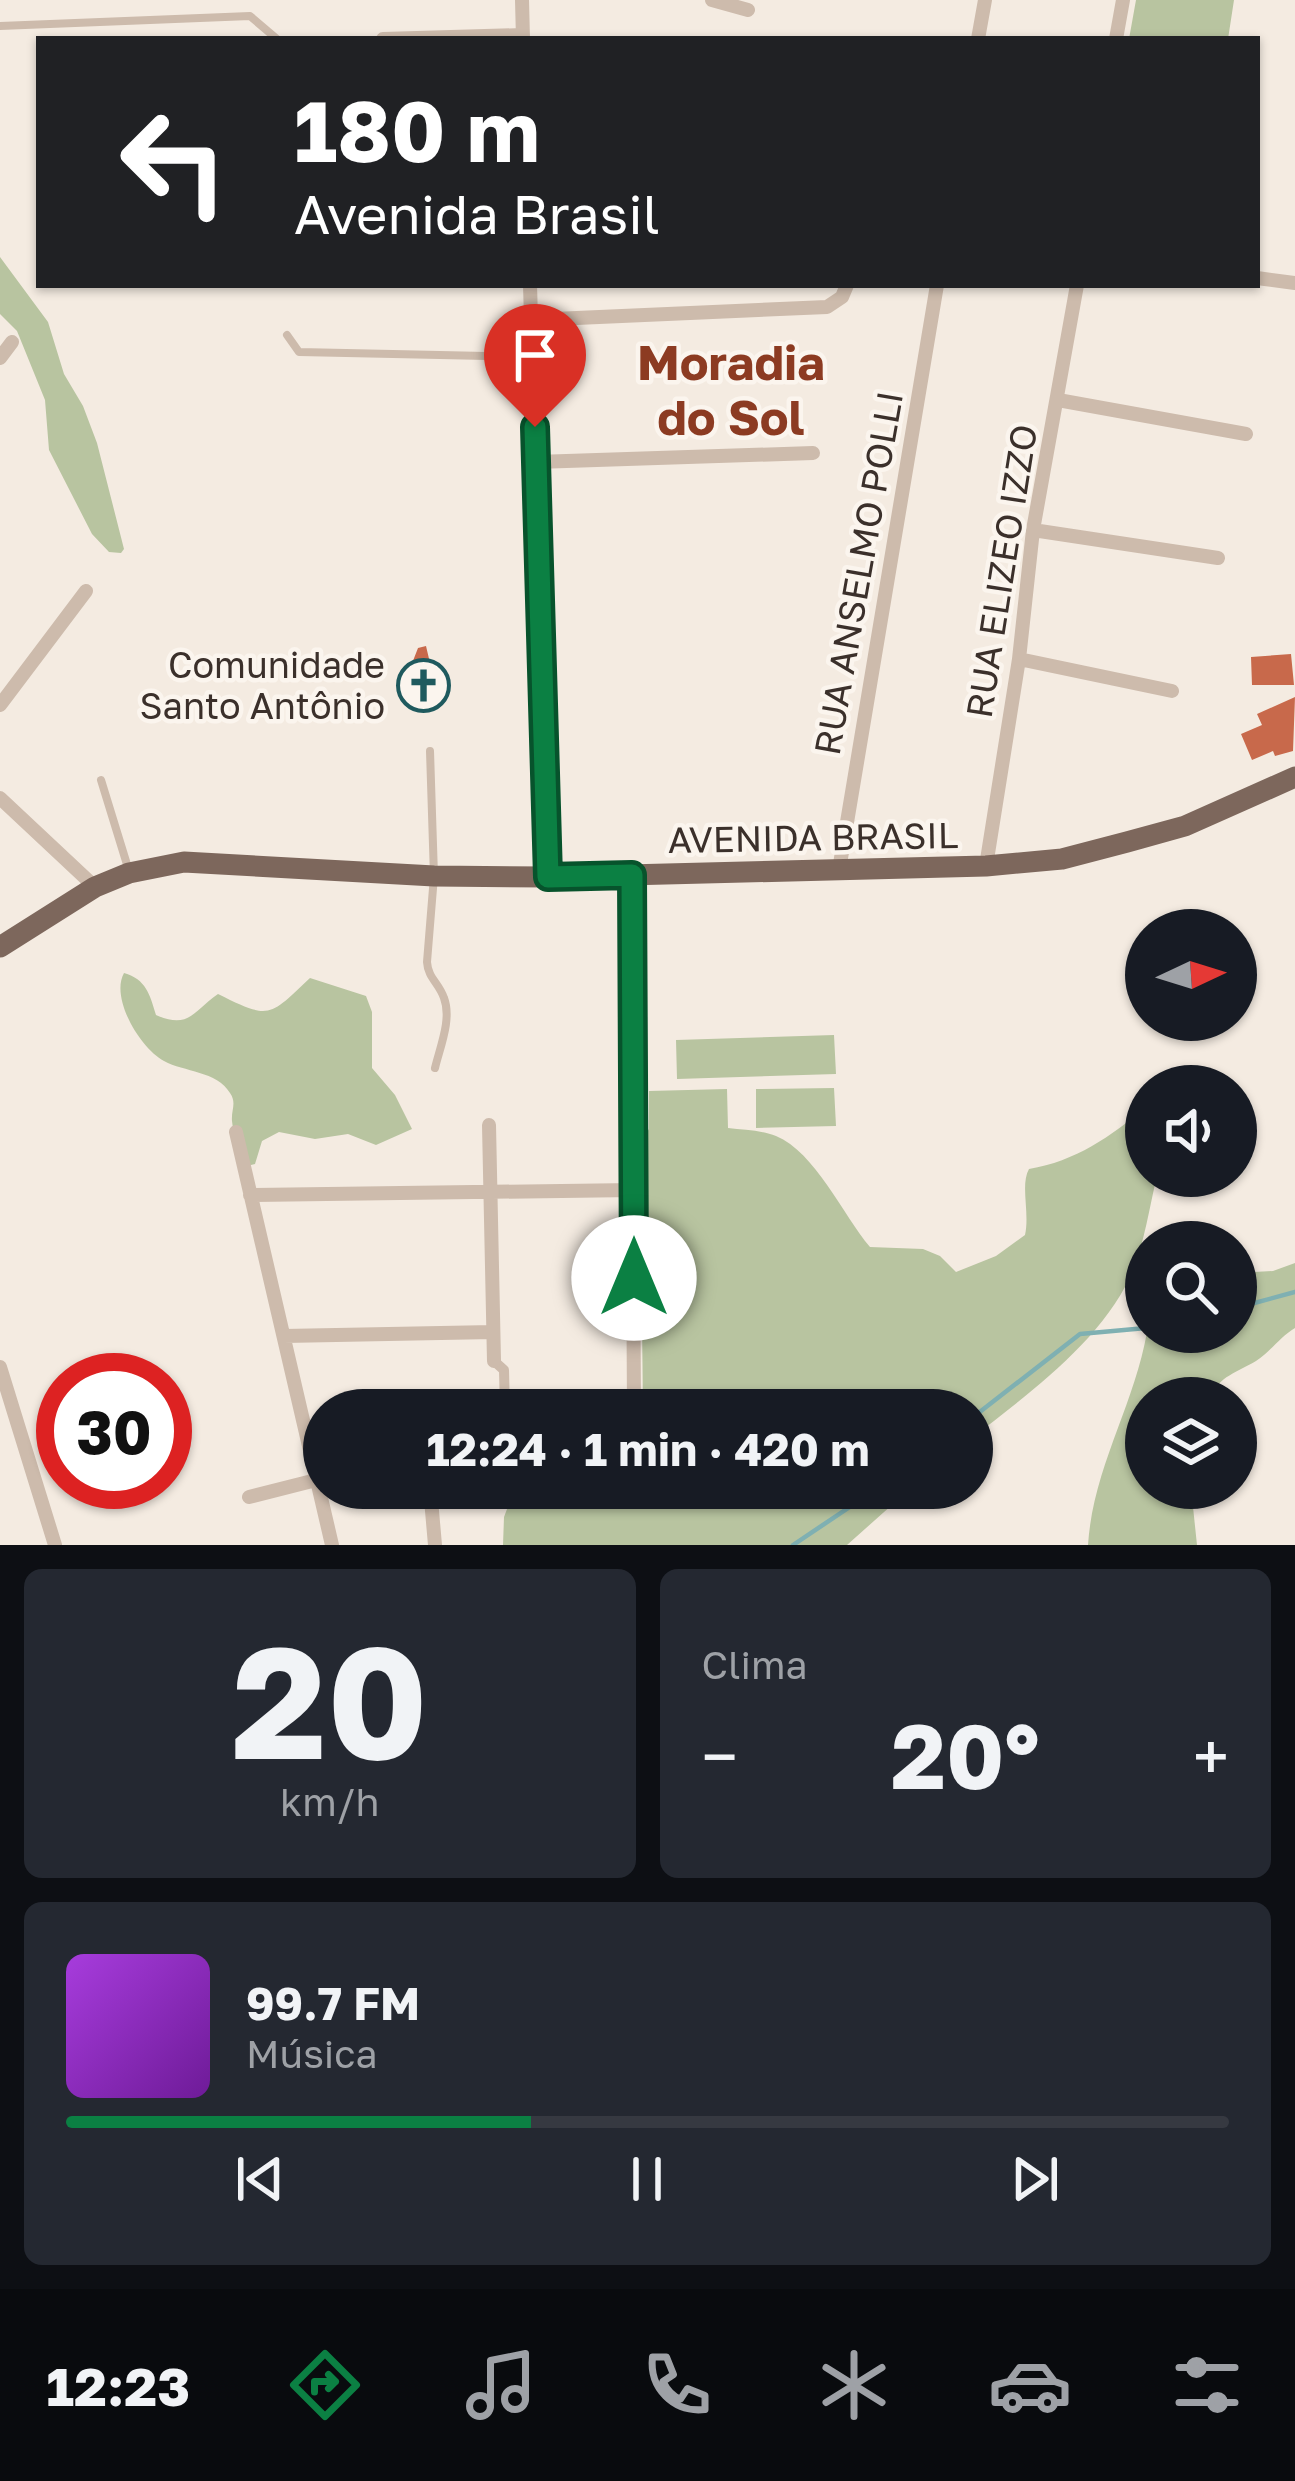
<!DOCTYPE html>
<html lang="pt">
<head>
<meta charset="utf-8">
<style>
	:root { --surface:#171b24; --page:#242831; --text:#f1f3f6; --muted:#9ea1a6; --line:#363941; --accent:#0b8043 }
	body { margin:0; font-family:"Golos Text",sans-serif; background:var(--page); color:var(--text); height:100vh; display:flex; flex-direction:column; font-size:45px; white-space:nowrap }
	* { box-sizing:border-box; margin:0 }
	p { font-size:39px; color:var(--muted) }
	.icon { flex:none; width:66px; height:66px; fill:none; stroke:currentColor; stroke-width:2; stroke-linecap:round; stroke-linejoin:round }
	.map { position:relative; height:1545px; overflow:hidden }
	.drawer { display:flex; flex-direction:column; gap:24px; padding:24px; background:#0d0f14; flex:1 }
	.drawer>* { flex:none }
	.banner { position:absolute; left:36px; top:36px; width:1224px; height:252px; border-radius:0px; box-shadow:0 3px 9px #0004; background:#202124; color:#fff; overflow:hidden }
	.needle { width:78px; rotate:86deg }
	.controls { position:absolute; left:1125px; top:909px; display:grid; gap:24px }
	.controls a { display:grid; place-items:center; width:132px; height:132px; border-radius:50%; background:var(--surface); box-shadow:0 3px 9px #0004; font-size:60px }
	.speed { position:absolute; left:36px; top:1353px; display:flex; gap:24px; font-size:60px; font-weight:700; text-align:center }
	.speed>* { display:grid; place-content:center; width:156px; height:156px; border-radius:50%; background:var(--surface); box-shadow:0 3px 9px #0004; line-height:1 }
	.speed .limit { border:18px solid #d22; background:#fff; color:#111 }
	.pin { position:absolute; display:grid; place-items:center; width:102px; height:102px; color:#fff; margin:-123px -51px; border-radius:50% 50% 50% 0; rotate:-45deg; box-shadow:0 0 12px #0007 }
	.pin .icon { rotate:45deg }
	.me { position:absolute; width:132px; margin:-66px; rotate:0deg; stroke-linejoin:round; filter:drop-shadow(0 0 9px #0008) }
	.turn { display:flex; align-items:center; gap:42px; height:252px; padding:0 60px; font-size:54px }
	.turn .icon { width:156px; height:156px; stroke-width:2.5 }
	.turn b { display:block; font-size:84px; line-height:102px }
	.big { font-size:90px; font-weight:700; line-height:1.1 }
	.drawer .card { flex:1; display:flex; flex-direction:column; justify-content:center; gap:18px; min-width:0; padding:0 42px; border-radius:18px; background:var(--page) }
	.drawer .dial { align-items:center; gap:0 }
	.dial b { font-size:156px; line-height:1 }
	.song { display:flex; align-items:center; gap:36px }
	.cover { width:144px; height:144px; border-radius:18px; background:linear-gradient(135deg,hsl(280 70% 55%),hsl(280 70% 35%)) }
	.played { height:12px; border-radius:6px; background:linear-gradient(90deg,var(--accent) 40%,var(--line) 40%) }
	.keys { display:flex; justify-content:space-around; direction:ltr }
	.heat { display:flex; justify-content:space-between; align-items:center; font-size:66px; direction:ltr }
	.drawer .tiles { flex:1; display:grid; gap:24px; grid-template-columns:1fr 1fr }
	.card:last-child { grid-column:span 2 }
	.trip { position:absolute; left:303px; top:1389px; width:690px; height:120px; border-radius:60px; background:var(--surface); box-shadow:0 3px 9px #0004; font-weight:700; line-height:120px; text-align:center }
	.tabs { display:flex; height:192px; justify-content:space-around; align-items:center; background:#090b0e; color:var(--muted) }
	.tabs .icon { width:84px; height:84px }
	.tabs .selected { color:var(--accent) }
	.tabs b { font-size:54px; color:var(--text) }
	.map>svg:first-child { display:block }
</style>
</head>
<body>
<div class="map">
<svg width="1295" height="1545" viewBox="0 0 1295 1545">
	<rect width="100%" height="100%" fill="#f4ebe1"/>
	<path fill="#b8c4a0" d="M1136 0H1234L1228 39H1129Z
		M0 257 48 322 64 374 83 406 97 443 124 549 121 553 109 552 92 534 49 450 45 400 17 331 0 314Z
		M124 973C146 979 150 995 156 1015 190 1030 194 1010 218 994 270 1020 269 1017 310 978L366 996 372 1012V1068L395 1095 412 1129 376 1145 348 1134 315 1139 279 1132 262 1141 255 1164 247 1166C242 1152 233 1135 232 1121 231 1110 237 1103 230 1093 217 1071 184 1072 164 1061 140 1048 110 998 124 973Z
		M834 1035 836 1074 677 1079 676 1040Z
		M834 1088 836 1126 756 1128V1089Z
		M727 1089 728 1128C744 1130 761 1130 776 1136 815 1152 843 1215 870 1247L923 1249 940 1256 956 1272 996 1256 1025 1235C1030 1213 1020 1185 1029 1169 1076 1161 1110 1137 1146 1107V1176H1157C1149 1208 1144 1247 1130 1277 1099 1343 1028 1394 972 1438V1410H643L640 1143 649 1129V1091Z
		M1295 1263V1328C1280 1337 1270 1352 1256 1361 1238 1372 1219 1376 1209 1398H1146V1488H1191L1197 1545H1088C1093 1468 1134 1406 1147 1332H1236V1273L1273 1271Z
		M515 1488H911L847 1545H503L504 1517Z"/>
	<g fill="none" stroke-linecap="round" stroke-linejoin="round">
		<path stroke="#7fb0b2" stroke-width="4.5" d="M1236 1308 1295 1292
			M972 1418 1080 1334 1146 1328
			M793 1545 878 1488"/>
	</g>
	<path fill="#c8694b" d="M426 646 430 663 436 661 435 703 422 708 412 704 411 666 418 648Z
		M1291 654 1294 685H1252L1251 657Z
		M1295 697 1293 751 1275 756 1273 751 1252 760 1241 734 1262 725 1257 714Z"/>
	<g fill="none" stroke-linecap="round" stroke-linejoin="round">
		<path stroke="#cdbbac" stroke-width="8" d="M0 26 250 16 277 39
			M287 335 299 352 532 357
			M430 751 434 876 427 962C428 978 439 983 444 998 452 1019 440 1047 435 1068
			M101 780 129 871"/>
		<path stroke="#cdbbac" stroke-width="10" d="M494 1361 504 1370 505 1410"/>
		<path stroke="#cdbbac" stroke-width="14" d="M522 0 523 39
			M712 0 748 10
			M383 39 523 35
			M978 39 985 0
			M1116 39 1123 0
			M1257 278 1295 283
			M530 285 548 877
			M531 320 827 307 842 297 847 285
			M0 358 12 342
			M1058 400 1246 434
			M536 462 813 453
			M1033 530 1218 558
			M1019 659 1172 691
			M0 705 86 591
			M0 798 95 887
			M986 866 1019 659 1033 530 1077 285
			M839 870 937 285
			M631 875 634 1410
			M489 1125 494 1361
			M236 1132 332 1545
			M250 1195 633 1190
			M284 1336 493 1332
			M0 1367 55 1545
			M430 1488 435 1545
			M249 1497 324 1478"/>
		<path stroke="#7d675c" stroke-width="21" d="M0 947 95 887 129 873 184 862 434 876 548 877 986 866 1062 859 1127 842 1185 826 1295 777"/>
	</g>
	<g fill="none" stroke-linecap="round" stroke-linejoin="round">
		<defs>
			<path id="route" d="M535 427 548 877 632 875 634 1278"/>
		</defs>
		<use href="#route" stroke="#07532c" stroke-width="30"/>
		<use href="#route" stroke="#0b8043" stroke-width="21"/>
	</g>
	<defs>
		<symbol id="church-ring" viewBox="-11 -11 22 22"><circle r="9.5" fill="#fbf5ee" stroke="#1f5a5e" stroke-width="1.5"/><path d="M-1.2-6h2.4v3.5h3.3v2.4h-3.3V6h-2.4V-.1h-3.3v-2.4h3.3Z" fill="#1f5a5e"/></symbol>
	</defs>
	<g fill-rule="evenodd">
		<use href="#church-ring" x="394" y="656" width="59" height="59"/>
	</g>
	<g text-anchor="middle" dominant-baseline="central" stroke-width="9" stroke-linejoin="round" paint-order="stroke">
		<g font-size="36" fill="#3b302b" stroke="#fbf5ee">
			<text transform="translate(1001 571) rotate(-81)">RUA ELIZEO IZZO</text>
			<text transform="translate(858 573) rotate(-80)">RUA ANSELMO POLLI</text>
			<text transform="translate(813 837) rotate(-1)">AVENIDA BRASIL</text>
		</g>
		<g font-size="36" fill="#3b302b" stroke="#fbf5ee" text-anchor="end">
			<text x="385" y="664">Comunidade<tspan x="385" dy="41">Santo Antônio</tspan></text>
		</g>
		<g font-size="48" font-weight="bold" fill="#8c3b22" stroke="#fbf5ee">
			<text x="731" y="362">Moradia<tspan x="731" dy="55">do Sol</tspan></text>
		</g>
	</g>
</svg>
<div class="controls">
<a><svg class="needle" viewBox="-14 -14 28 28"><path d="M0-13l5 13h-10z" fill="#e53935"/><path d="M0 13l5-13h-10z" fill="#9ea1a6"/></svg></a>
<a><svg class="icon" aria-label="sound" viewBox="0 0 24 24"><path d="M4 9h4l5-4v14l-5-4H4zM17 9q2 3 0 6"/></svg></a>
<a><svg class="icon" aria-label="search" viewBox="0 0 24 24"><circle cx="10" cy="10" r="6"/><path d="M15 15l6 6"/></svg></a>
<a><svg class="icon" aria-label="layers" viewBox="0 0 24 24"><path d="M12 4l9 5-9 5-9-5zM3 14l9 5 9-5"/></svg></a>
</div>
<div class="speed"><div class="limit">30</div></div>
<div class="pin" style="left:535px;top:427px;background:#d93025"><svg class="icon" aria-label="arrive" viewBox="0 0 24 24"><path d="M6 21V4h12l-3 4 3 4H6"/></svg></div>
<svg class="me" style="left:634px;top:1278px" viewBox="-20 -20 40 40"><circle r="19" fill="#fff"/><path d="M0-13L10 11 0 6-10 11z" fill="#0b8043"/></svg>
<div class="trip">12:24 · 1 min · 420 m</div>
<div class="banner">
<div class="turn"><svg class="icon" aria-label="left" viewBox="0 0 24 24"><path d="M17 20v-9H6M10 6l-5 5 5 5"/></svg><div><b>180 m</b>Avenida Brasil</div></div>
</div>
</div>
<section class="drawer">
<div class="tiles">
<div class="card dial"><b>20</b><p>km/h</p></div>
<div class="card"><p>Clima</p>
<div class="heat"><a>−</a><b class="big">20°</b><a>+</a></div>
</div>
<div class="card">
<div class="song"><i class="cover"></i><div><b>99.7 FM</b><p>Música</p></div></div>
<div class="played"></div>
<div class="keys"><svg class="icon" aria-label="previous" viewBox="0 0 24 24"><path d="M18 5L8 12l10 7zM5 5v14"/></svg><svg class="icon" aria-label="pause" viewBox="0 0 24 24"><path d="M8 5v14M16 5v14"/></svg><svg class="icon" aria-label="next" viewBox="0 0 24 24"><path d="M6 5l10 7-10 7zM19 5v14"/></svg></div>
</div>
</div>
</section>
<nav class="tabs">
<b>12:23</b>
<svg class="icon selected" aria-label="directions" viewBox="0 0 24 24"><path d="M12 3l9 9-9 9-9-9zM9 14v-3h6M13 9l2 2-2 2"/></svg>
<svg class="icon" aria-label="music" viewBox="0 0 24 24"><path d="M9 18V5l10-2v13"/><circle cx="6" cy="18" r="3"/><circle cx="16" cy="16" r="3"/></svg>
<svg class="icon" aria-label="phone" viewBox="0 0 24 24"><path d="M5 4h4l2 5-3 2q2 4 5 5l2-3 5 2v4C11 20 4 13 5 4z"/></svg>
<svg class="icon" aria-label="climate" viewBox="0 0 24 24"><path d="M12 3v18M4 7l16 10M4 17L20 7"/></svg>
<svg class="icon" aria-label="car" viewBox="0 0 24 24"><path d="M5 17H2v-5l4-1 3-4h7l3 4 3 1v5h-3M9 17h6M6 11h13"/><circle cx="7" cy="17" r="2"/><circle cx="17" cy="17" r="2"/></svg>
<svg class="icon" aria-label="filters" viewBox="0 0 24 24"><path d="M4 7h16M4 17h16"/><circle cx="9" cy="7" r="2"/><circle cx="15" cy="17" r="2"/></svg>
</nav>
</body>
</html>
